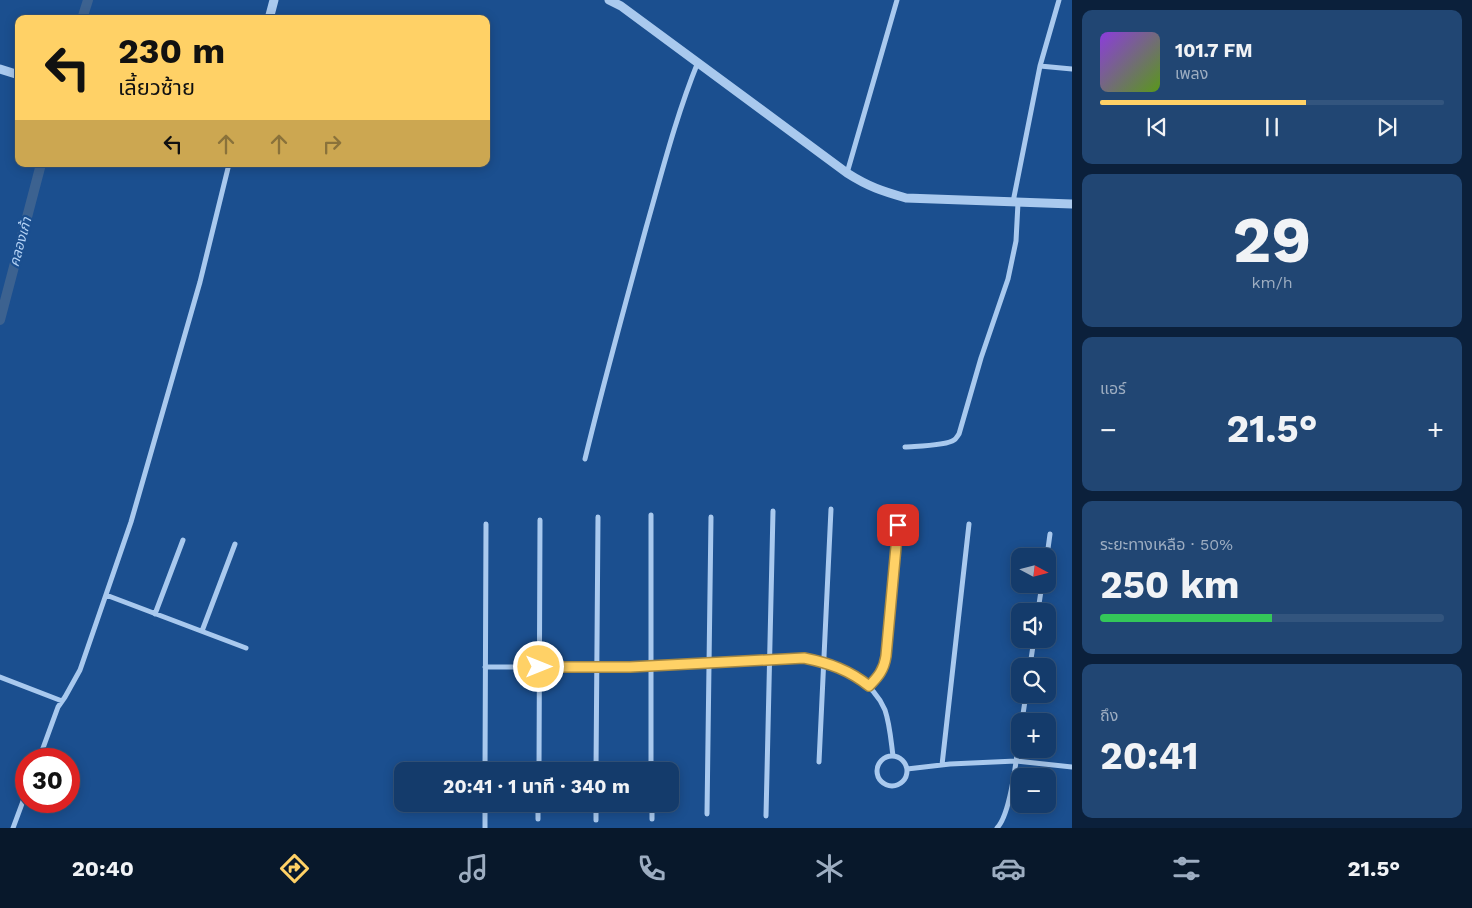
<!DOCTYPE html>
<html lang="th">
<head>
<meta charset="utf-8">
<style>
	:root { --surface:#143b6b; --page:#214673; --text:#f1f3f6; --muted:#9dadc1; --line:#33557e; --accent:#ffd166 }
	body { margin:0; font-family:"Work Sans","Noto Sans Thai",sans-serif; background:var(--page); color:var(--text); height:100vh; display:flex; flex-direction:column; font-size:19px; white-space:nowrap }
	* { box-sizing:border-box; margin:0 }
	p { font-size:16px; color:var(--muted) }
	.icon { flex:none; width:28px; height:28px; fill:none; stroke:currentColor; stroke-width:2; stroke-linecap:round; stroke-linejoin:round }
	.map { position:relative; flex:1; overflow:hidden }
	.panel { display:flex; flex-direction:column; gap:10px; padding:10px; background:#0b203b; width:400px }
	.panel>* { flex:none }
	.guide { position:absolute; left:15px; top:15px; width:475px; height:152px; border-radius:10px; box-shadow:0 2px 12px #0003,0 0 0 1px var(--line); background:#ffd166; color:#111; overflow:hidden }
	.needle { width:32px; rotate:97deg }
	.buttons { position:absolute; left:1011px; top:548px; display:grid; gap:10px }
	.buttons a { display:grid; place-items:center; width:45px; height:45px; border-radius:10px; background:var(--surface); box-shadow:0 2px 12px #0003,0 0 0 1px var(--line); font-size:25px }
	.speed { position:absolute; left:15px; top:748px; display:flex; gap:10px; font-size:25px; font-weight:700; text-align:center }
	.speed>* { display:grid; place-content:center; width:65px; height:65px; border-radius:50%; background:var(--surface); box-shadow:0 2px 12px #0003,0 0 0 1px var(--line); line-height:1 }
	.speed .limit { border:8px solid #d22; background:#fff; color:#111 }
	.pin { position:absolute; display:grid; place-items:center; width:42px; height:42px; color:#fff; margin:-21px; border-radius:10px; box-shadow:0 2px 8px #0006 }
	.me { position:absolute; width:55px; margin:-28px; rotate:90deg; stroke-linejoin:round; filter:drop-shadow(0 0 4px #0008) }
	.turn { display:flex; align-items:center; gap:18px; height:105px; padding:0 20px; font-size:22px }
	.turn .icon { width:65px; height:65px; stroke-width:2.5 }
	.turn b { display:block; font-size:35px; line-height:42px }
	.lanes { display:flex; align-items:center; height:48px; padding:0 20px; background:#0003; justify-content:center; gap:25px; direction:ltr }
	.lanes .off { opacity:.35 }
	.big { font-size:38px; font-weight:700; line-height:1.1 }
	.panel .widget { flex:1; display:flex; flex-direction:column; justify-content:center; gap:8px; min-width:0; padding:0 18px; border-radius:10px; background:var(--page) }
	.panel .dial { align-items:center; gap:0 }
	.dial b { font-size:65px; line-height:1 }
	.song { display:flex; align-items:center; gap:15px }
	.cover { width:60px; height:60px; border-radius:8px; background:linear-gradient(135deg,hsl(270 70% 55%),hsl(90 70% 35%)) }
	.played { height:5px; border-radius:2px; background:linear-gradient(90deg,var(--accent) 60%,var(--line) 60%) }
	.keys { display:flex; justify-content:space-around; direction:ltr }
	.heat { display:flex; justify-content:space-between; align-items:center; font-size:28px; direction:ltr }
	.charge { height:8px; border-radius:4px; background:linear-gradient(90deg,#34c759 50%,var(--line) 0) }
	.trip { position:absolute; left:394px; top:762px; width:285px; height:50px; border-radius:10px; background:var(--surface); box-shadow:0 2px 12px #0003,0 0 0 1px var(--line); font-weight:700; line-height:50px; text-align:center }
	.tab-bar { display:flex; height:80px; justify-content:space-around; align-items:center; background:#08182b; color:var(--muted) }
	.tab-bar .icon { width:35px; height:35px }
	.tab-bar .on { color:var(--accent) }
	.tab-bar b { font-size:22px; color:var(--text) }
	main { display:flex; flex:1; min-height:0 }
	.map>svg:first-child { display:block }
</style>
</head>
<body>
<main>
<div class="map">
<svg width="1072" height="828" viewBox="0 0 1072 828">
	<rect width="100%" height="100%" fill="#1b4f8f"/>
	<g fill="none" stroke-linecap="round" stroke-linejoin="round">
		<path stroke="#3c6290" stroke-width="10" d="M82 19 88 0
			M0 320 41 164"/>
		<path stroke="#a9c9ee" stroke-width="5" d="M1040 66 1072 69
			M847 173 897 0
			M1013 202 1040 66 1059 0
			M905 447C916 446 946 446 954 440 956 439 958 435 959 434L981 358 1008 279 1016 241 1018 203
			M585 459C604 381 625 305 646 228 662 172 676 116 698 62
			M651 515V771
			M1047 556 1050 534
			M106 595 246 648
			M1038 611 1042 584
			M155 614 183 540
			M202 631 235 544
			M1030 666 1034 639
			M485 667H630L804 658C836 664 871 677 885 710 890 725 891 741 893 756
			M0 677 62 701
			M869 686 880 675 885 666 898 525
			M1022 721 1026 694
			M877 771a15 15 0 1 1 30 0a15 15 0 1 1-30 0Z
			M39 759 58 707 65 697 80 670 131 522 200 282 229 164
			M819 762 831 509
			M942 765 969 524
			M907 769 950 764 1016 761 1072 767
			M485 771 486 524
			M539 771 540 520
			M596 771 598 517
			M652 804V819
			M707 814 711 517
			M766 816 773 511
			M538 819V804
			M596 820V804
			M13 828 26 793
			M485 828V804
			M997 828C1011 814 1017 754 1020 732"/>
		<path stroke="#a9c9ee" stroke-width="9" d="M609 0 621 6 847 173C869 187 882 191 906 198L1072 204
			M269 19 274 0
			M0 69 19 75"/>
	</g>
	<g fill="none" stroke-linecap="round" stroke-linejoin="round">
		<defs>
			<path id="route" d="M539 667H630L804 658C829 663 849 670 869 686 878 677 884 670 886 656L898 525"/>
		</defs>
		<use href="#route" stroke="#a68842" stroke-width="12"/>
		<use href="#route" stroke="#ffd166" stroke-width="9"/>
	</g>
	<g text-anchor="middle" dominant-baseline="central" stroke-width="4.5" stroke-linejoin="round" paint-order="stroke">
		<g font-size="14" font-style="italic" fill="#b5d3f5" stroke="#1b4f8f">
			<text transform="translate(20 242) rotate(-75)">คลองเก้า</text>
		</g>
	</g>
</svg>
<div class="buttons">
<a><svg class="needle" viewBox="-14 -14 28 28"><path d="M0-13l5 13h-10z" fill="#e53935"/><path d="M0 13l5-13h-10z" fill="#9dadc1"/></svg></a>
<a><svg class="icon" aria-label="sound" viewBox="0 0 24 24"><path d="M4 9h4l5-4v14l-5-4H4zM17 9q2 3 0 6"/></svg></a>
<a><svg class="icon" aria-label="search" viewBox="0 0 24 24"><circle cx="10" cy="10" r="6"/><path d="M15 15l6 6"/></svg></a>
<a>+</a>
<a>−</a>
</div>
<div class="speed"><div class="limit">30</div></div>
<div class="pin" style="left:898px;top:525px;background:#d93025"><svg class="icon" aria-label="arrive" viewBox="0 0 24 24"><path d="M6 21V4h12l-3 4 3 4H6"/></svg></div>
<svg class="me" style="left:539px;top:667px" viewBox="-20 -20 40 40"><circle r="17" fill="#ffd166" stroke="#fff" stroke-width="3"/><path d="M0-11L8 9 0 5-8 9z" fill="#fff"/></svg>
<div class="trip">20:41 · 1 นาที · 340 m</div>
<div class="guide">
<div class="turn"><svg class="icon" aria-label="left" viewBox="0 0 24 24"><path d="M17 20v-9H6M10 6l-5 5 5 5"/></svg><div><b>230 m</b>เลี้ยวซ้าย</div></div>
<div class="lanes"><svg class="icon" aria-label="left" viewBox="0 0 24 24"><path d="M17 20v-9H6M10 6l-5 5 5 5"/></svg><svg class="icon off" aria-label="ahead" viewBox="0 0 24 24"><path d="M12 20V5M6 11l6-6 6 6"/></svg><svg class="icon off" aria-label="ahead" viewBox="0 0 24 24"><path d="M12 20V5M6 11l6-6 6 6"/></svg><svg class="icon off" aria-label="right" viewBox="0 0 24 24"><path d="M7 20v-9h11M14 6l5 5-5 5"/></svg></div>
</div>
</div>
<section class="panel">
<div class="widget">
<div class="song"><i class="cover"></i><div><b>101.7 FM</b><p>เพลง</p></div></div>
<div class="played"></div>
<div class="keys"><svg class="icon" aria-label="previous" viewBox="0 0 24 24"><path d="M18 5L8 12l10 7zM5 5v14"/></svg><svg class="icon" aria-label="pause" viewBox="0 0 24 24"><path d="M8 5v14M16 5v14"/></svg><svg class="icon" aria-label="next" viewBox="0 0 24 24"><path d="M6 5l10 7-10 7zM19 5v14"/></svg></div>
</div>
<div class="widget dial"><b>29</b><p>km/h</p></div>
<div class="widget"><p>แอร์</p>
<div class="heat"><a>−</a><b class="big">21.5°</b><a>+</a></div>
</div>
<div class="widget"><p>ระยะทางเหลือ · 50%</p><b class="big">250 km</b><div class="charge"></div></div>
<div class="widget"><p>ถึง</p><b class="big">20:41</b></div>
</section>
</main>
<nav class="tab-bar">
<b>20:40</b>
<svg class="icon on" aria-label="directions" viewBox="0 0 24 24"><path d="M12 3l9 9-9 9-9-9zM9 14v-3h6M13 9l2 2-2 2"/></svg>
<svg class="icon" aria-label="music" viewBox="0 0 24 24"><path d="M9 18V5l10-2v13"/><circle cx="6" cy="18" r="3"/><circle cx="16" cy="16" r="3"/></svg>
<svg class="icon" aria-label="phone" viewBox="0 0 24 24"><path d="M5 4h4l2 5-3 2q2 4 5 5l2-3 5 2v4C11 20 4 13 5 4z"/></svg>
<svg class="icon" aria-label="climate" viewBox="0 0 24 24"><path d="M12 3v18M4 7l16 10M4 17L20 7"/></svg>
<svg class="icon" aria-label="car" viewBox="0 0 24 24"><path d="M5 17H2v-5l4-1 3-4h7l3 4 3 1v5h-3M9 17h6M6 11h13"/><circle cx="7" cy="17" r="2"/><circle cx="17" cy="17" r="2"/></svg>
<svg class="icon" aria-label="filters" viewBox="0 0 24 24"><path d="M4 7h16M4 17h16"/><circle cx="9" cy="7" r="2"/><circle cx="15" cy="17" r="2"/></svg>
<b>21.5°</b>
</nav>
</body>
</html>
